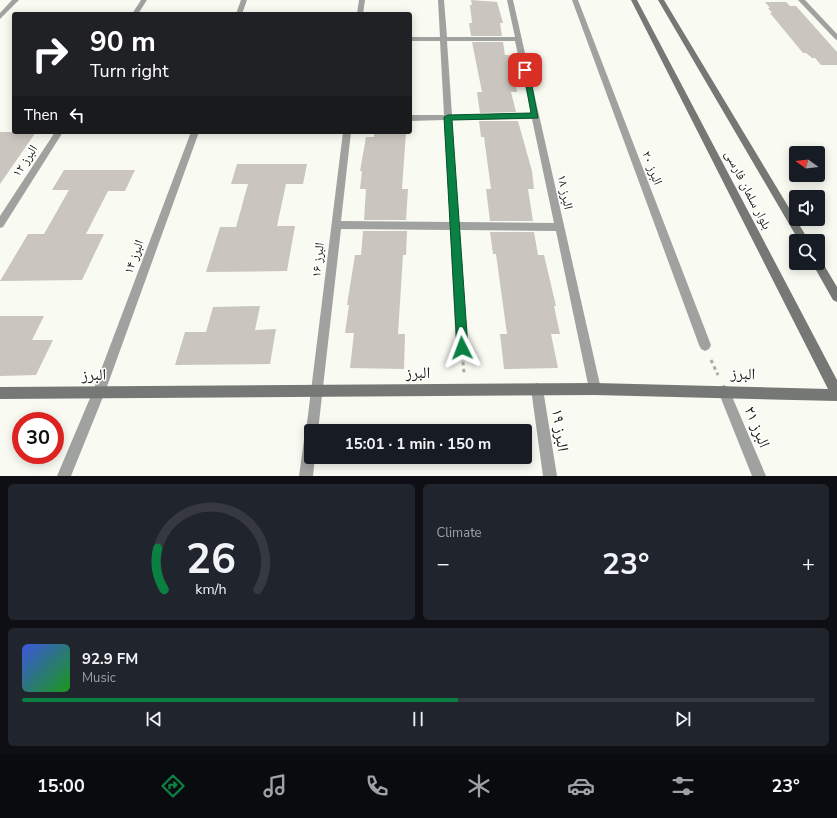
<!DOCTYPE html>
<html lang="en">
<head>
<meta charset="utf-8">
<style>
	:root { --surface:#171b24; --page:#20242c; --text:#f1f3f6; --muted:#9ea1a6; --line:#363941; --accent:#0b8043 }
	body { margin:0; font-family:"Nunito Sans","Noto Naskh Arabic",sans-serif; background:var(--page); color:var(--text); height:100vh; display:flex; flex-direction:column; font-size:15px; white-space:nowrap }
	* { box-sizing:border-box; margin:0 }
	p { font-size:13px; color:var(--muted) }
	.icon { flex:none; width:22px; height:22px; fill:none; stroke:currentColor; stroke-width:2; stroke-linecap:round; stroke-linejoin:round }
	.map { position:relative; height:476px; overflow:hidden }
	.panel { display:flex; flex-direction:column; gap:8px; padding:8px; background:#0d0f14; flex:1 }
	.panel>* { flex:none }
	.guide { position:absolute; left:12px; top:12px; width:400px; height:122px; border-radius:4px; box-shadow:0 2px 10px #0003; background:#202124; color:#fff; overflow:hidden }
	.needle { width:26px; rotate:285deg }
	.buttons { position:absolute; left:789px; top:146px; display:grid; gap:8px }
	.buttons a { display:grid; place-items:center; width:36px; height:36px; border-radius:4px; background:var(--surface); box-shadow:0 2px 10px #0003; font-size:20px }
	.speed { position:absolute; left:12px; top:412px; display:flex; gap:8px; font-size:20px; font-weight:700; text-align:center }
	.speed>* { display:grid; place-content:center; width:52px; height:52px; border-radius:50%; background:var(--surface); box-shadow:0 2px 10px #0003; line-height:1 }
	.speed .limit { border:6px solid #d22; background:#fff; color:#111 }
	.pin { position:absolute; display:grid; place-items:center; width:34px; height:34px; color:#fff; margin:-17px; border-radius:8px; box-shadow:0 2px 6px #0006 }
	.me { position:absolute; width:44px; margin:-22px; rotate:357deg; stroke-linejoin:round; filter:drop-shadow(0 0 3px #0008) }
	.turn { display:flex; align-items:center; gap:14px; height:84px; padding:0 12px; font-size:18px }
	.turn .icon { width:52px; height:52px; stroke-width:2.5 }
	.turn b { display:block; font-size:28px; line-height:34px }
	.then { display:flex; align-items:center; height:38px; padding:0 12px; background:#0003; gap:8px; font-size:15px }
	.big { font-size:30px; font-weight:700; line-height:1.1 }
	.panel .widget { flex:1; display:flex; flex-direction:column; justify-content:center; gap:6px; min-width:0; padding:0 14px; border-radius:6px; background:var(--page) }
	.panel .dial { align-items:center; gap:0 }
	.dial svg { height:104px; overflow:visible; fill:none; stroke:var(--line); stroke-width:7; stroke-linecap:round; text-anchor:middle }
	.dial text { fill:var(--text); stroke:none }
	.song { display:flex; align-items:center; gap:12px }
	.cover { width:48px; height:48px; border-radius:6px; background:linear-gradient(135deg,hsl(230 70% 55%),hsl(120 70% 35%)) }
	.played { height:4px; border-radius:2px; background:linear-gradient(90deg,var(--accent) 55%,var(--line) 55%) }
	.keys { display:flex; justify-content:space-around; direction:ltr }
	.heat { display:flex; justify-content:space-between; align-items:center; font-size:22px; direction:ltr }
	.panel .tiles { flex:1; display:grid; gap:8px; grid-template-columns:1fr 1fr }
	.widget:last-child { grid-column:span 2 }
	.trip { position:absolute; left:304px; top:424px; width:228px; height:40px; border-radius:4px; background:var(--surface); box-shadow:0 2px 10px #0003; font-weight:700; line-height:40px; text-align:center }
	.dock { display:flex; height:64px; justify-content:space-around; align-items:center; background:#090b0e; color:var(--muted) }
	.dock .icon { width:28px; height:28px }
	.dock .current { color:var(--accent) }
	.dock b { font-size:18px; color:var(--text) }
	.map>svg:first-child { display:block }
</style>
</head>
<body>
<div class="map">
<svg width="837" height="476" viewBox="0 0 837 476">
	<rect width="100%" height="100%" fill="#f9faf2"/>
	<path fill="#cac6bf" d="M471 0 497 2 503 23H500L502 36H471L469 23H472L470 5H472Z
		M765 2H786L790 6H796L837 52V65H821L815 58H812L806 53H803L770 13H772L768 8H770Z
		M472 42H503L505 55H509L517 92H511L516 112 480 113 477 92H482Z
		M479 121H518L532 171 534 189H528L533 221H490L486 189H491L484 137H481Z
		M0 132H36L0 184Z
		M377 132H406L402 189H408L406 220H364L366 189H360L362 171H360L366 137H374V133Z
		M237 164H307L303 184H286L277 226H295L287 271 206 272 220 227H236L248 184H231Z
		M64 170H135L125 191H108L86 234H104L82 280 0 281 28 234H44L69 190H52Z
		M363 231H407L406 255H403L398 334H405L404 369 350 368 354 333H345L349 305H347L355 255H361Z
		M490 232H534L538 255H544L556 306H554L560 334H551L558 368 504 369 500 334H507L496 254H493Z
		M260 306 255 330 276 329 270 364 175 365 185 332H206L213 307Z
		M0 316H44L32 340H53L36 375 0 376Z"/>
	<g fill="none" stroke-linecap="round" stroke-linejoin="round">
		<path stroke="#acada6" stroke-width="3" stroke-dasharray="3.5 3.5" stroke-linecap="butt" d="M711 360 718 375
			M463 362 464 373"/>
		<path fill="#a0a29f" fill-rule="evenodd" d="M12 0H19L0 19V13Z
			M141 0H147L138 14H132Z
			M241 0H247L242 14H236Z
			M359 0H365L363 14H357Z
			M438 0H444L447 37H515L507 0H513L601 389 599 393 595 395 591 393 589 389 556 231 460 230 468 348 466 352 462 354 458 352 456 348 450 230 341 229 318 431H311V457H315L313 476H299L304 440 307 435 306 431 343 132H351L341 221 450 222 444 120 410 121V115H444L440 41H410V37H440ZM447 41H515L531 113 452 115ZM532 119 554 223 459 222 452 120Z
			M572 0H578L711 345 709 349 705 351 701 349 699 345Z
			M798 0H805L837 34V40L835 39Z
			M55 132H63L3 227 0 228V216Z
			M191 132H199L105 392 71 476H57L93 391Z
			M537 383 541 385 543 389 557 476H543L531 389 533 385Z
			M724 385 728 387 766 476H752L718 391 720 387Z"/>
		<path fill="#757874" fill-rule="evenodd" d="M631 0H637L837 380V401L595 395 0 399V387L595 383 828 389Z
			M658 0H664L809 241H799Z
			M818 259 821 260 837 287V302L833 300 812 263H818Z"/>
	</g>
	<path fill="#0b8043" stroke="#07532c" d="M523 68 529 70 538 118 452 120 468 348 466 351 462 353 459 351 457 348 444 117 448 115 531 113Z"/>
	<g text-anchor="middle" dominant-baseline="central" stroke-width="3" stroke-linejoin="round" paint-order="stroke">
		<g font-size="13" fill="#1c1c19" stroke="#fffffe">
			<text transform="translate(25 161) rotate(-57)">البرز ۱۲</text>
			<text transform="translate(652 168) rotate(69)">البرز ۲۰</text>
			<text transform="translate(748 190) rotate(63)">بلوار سلمان فارسی</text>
			<text transform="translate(565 192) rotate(78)">البرز ۱۸</text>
			<text transform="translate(134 257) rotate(-70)">البرز ۱۴</text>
			<text transform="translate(318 260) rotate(-84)">البرز ۱۶</text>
		</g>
		<g font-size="16" fill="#1c1c19" stroke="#fffffe">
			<text x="418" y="373">البرز</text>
			<text transform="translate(743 374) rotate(2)">البرز</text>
			<text transform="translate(94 375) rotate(-1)">البرز</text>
			<text transform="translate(757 427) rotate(68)">البرز ۲۱</text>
			<text transform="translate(560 430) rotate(82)">البرز ۱۹</text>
		</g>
	</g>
</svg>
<div class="buttons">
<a><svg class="needle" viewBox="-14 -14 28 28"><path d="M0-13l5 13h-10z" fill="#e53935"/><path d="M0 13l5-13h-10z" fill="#9ea1a6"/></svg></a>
<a><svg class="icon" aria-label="sound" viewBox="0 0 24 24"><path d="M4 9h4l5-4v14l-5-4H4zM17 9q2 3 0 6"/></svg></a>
<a><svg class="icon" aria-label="search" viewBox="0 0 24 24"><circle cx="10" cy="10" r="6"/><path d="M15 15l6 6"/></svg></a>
</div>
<div class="speed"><div class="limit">30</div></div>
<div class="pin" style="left:525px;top:70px;background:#d93025"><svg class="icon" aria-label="arrive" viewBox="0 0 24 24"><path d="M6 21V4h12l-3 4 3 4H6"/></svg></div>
<svg class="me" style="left:462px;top:348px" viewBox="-20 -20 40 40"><path d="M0-17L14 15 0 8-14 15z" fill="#0b8043" stroke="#fff" stroke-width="4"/></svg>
<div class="trip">15:01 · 1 min · 150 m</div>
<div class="guide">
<div class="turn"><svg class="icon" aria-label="right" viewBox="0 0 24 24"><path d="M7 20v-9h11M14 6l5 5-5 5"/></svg><div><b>90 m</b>Turn right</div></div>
<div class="then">Then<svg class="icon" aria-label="left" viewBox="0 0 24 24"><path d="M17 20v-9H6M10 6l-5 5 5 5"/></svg></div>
</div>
</div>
<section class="panel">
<div class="tiles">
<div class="widget dial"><svg viewBox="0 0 100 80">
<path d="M14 69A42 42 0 1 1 86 69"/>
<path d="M14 69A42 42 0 0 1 9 37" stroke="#0b8043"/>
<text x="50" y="56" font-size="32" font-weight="700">26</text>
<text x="50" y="72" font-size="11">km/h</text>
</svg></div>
<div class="widget"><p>Climate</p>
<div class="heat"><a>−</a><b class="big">23°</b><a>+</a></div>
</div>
<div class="widget">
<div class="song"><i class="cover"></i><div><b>92.9 FM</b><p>Music</p></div></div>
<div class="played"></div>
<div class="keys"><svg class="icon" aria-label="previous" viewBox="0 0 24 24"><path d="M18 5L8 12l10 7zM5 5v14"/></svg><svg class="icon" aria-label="pause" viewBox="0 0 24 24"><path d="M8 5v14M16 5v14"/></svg><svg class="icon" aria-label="next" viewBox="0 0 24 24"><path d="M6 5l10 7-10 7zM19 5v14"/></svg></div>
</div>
</div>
</section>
<nav class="dock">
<b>15:00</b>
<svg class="icon current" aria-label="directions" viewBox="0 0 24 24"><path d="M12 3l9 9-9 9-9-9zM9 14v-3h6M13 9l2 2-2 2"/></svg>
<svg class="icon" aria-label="music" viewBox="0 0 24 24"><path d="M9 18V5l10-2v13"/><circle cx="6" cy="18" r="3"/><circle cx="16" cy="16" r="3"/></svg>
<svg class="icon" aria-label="phone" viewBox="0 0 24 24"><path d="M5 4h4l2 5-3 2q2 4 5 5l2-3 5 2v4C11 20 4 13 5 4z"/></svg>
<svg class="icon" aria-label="climate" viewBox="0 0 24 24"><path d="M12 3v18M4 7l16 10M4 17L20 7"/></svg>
<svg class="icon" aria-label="car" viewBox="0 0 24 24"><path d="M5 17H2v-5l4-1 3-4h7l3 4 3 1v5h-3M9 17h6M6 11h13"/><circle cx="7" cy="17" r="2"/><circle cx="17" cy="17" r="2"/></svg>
<svg class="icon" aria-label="filters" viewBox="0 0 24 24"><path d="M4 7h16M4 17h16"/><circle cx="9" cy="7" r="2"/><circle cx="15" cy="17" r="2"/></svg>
<b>23°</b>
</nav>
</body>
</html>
